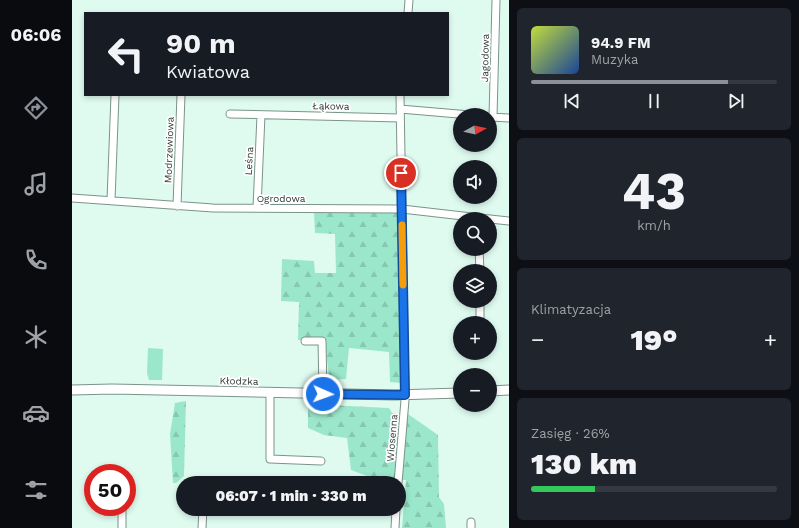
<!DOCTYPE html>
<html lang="pl">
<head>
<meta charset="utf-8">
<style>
	:root { --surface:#171b24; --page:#20242c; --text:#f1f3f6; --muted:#9ea1a6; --line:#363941; --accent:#8c9099 }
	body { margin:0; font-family:"Work Sans",sans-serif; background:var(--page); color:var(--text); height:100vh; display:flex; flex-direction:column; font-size:15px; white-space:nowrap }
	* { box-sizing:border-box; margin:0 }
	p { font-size:13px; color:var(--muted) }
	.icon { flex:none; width:22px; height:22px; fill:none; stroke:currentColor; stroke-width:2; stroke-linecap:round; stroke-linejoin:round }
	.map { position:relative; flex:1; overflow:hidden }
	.sheet { display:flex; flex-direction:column; gap:8px; padding:8px; background:#0d0f14; width:290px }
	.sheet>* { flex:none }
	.banner { position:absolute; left:12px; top:12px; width:365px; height:84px; border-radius:0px; box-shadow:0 2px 6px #0003; background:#171b24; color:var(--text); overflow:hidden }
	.needle { width:26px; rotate:82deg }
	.buttons { position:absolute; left:381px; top:108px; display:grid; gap:8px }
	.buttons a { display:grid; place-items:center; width:44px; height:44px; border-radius:50%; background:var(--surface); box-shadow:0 2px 6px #0003; font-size:20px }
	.speed { position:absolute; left:12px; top:464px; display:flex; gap:8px; font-size:20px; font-weight:700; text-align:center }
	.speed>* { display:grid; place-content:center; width:52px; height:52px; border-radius:50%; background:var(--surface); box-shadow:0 2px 6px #0003; line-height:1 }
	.speed .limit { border:6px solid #d22; background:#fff; color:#111 }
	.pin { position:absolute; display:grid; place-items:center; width:34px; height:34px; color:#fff; margin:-17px; border:2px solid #fff; border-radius:50%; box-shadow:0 1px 4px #0007 }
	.me { position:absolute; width:44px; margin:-22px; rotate:92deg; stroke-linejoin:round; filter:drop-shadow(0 0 3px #0008) }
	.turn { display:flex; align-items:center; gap:14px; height:84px; padding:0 16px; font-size:18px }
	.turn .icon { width:52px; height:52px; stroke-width:2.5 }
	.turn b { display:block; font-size:28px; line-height:34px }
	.big { font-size:30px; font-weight:800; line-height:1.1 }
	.sheet .card { flex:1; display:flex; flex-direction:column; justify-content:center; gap:6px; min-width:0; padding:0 14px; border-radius:6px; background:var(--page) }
	.sheet .dial { align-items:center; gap:0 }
	.dial b { font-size:52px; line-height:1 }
	.song { display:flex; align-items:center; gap:12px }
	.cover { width:48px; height:48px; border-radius:6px; background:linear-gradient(135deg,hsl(70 70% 55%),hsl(220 70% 35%)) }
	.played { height:4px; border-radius:2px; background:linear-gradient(90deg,var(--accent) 80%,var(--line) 80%) }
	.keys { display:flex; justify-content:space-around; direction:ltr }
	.heat { display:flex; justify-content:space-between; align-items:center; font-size:22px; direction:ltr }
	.charge { height:6px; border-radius:3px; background:linear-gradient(90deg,#34c759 26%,var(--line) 0) }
	.trip { position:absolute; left:104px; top:476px; width:230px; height:40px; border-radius:20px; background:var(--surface); box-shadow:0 2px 6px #0003; font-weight:800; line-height:40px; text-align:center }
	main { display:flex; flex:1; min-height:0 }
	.tabs { display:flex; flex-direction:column; width:72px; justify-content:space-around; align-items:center; background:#090b0e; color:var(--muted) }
	.tabs .icon { width:28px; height:28px }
	.tabs .active { color:var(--accent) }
	.tabs b { font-size:18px; color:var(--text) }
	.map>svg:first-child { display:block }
</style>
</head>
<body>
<main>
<nav class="tabs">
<b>06:06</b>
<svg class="icon active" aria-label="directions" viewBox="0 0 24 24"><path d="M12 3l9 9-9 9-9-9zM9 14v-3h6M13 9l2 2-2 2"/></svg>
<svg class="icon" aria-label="music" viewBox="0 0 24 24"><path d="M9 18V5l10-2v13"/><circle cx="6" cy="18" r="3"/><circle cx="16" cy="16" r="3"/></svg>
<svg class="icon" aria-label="phone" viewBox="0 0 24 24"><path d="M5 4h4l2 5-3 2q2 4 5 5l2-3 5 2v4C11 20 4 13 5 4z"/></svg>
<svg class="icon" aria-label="climate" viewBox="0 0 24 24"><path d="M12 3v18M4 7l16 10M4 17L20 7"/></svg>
<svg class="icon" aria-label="car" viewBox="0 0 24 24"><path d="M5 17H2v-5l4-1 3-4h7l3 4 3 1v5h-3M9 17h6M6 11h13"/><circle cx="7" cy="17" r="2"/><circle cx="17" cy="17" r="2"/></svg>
<svg class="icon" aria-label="filters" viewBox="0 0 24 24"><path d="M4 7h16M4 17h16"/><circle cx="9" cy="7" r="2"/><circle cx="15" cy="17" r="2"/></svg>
</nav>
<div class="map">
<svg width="437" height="528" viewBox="0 0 437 528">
	<defs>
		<pattern id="forest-firs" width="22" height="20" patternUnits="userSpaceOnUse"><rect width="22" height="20" fill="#9be7cb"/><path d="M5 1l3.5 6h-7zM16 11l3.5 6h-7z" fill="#86c7af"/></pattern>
	</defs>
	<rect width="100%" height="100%" fill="#dffbf0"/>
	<path fill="url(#forest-firs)" d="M327 210 329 383 318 382 317 352 277 348 274 379 257 380 253 340H226L227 302 209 301 210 259 242 261 243 273H264L263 234 243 233 242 213Z
		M114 401 112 476 104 483H101L98 434 103 403Z
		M236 404 317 408 320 413 336 414 366 435 367 497 372 504 374 528H330L334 480 303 479 279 470 275 438 252 435 236 428Z"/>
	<path fill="#9be7cb" d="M76 348 91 349 90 380H77L75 373Z"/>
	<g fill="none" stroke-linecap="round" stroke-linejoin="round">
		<defs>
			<path id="street" d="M336 13 337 0
				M328 109 398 115
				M158 114 328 118
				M418 117 437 118
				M421 117 424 0
				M0 198 141 208 330 209 417 219
				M39 200 43 95
				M105 206 109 95
				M185 208 189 115
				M418 219 437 221
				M407 249 408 271
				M408 301V323
				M233 341H250L251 394
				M198 393V459L249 461
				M326 483 333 400 328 95
				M50 528V507
				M130 528 131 509
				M323 528 324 509
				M399 528V522"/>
			<path id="secondary" d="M0 390 40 389 322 395 388 393
				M418 391 437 390"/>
		</defs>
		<use href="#street" stroke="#7a948a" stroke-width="9"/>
		<use href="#secondary" stroke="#7a948a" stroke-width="11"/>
		<use href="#street" stroke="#fff" stroke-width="7"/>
		<use href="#secondary" stroke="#fff" stroke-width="9"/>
	</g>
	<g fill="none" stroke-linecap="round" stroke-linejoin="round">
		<defs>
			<path id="route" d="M251 394 333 395 329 173"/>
		</defs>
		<use href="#route" stroke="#114b97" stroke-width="10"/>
		<use href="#route" stroke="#1a73e8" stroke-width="7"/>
		<path stroke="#f59e0b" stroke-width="7" d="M330 225 331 285"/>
	</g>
	<g text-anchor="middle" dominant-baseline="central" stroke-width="3.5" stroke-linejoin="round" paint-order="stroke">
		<g font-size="10" fill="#2e3935" stroke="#fff">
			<text transform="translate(413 58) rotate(-89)">Jagodowa</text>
			<text transform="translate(259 106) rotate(1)">Łąkowa</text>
			<text transform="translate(97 150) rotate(-88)">Modrzewiowa</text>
			<text transform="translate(177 161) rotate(-87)">Leśna</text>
			<text x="209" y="198">Ogrodowa</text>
			<text transform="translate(167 381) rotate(1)">Kłodzka</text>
			<text transform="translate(320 438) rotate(-85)">Wiosenna</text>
		</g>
	</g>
</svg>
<div class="buttons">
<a><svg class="needle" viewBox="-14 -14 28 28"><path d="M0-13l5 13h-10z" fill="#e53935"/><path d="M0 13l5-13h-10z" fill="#9ea1a6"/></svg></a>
<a><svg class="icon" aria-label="sound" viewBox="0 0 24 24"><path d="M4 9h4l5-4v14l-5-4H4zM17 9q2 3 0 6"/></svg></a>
<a><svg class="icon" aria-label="search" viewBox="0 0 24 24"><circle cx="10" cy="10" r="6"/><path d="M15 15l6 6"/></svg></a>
<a><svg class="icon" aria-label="layers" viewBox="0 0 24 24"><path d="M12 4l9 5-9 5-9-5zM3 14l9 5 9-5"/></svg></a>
<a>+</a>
<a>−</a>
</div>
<div class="speed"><div class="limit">50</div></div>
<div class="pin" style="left:329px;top:173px;background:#d93025"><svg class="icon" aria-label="arrive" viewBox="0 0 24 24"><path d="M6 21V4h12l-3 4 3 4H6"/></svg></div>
<svg class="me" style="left:251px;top:394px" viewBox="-20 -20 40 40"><circle r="17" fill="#1a73e8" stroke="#fff" stroke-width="3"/><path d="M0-11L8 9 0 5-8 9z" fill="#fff"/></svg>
<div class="trip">06:07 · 1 min · 330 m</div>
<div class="banner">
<div class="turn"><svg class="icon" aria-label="left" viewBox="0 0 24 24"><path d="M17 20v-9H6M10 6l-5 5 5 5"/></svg><div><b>90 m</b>Kwiatowa</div></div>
</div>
</div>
<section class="sheet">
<div class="card">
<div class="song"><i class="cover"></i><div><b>94.9 FM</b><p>Muzyka</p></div></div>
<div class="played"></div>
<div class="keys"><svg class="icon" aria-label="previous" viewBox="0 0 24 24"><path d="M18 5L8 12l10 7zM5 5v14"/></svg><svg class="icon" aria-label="pause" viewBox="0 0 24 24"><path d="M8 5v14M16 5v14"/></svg><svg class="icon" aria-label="next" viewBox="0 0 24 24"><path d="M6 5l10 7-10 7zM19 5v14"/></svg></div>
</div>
<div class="card dial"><b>43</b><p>km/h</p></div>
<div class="card"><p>Klimatyzacja</p>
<div class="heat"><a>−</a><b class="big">19°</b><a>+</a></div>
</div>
<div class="card"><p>Zasięg · 26%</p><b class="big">130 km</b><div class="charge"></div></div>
</section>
</main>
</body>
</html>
